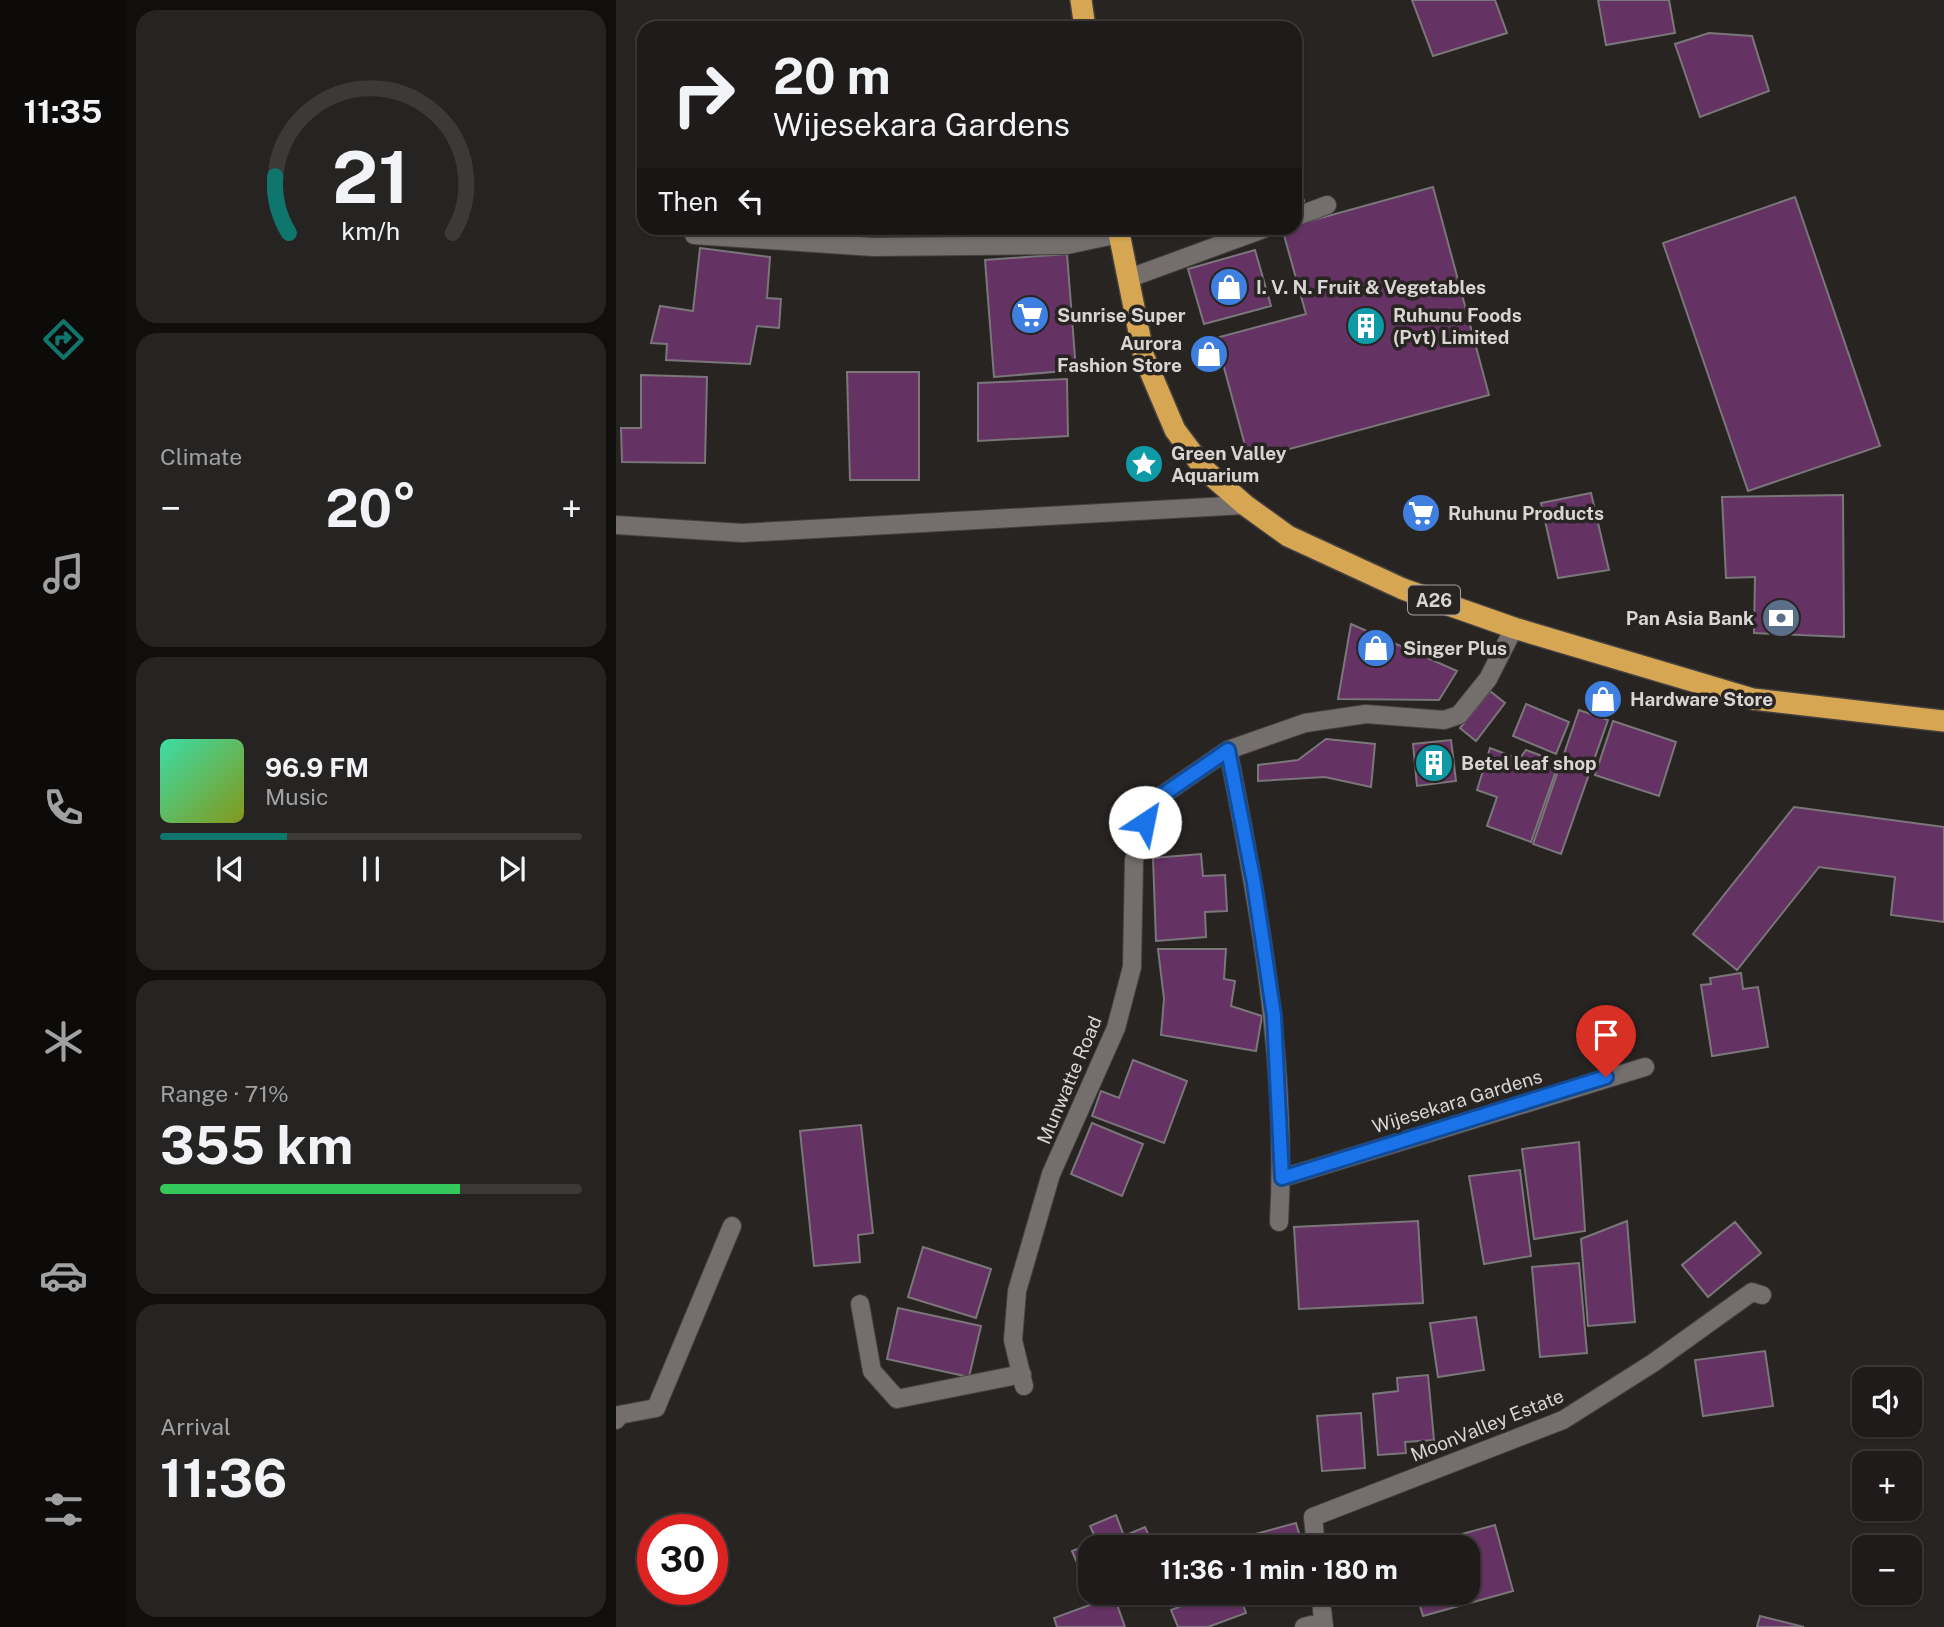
<!DOCTYPE html>
<html lang="en">
<head>
<meta charset="utf-8">
<style>
	:root { --surface:#1e1b1a; --page:#262423; --text:#f1f3f6; --muted:#a1a1a2; --line:#3c3939; --accent:#0f766e }
	body { margin:0; font-family:"Public Sans",sans-serif; background:var(--page); color:var(--text); height:100vh; display:flex; flex-direction:column; font-size:26px; white-space:nowrap }
	* { box-sizing:border-box; margin:0 }
	p { font-size:23px; color:var(--muted) }
	.icon { flex:none; width:38px; height:38px; fill:none; stroke:currentColor; stroke-width:2; stroke-linecap:round; stroke-linejoin:round }
	.map { position:relative; flex:1; overflow:hidden }
	.sheet { display:flex; flex-direction:column; gap:10px; padding:10px; background:#100f0e; width:490px }
	.sheet>* { flex:none }
	.guide { position:absolute; left:21px; top:21px; width:665px; height:214px; border-radius:21px; box-shadow:0 2px 5px #0004,0 0 0 2px var(--line); background:#1e1b1a; color:var(--text); overflow:hidden }
	.buttons { position:absolute; left:1236px; top:1367px; display:grid; gap:14px }
	.buttons a { display:grid; place-items:center; width:70px; height:70px; border-radius:14px; background:var(--surface); box-shadow:0 2px 5px #0004,0 0 0 2px var(--line); font-size:35px }
	.speed { position:absolute; left:21px; top:1514px; display:flex; gap:14px; font-size:35px; font-weight:700; text-align:center }
	.speed>* { display:grid; place-content:center; width:91px; height:91px; border-radius:50%; background:var(--surface); box-shadow:0 2px 5px #0004,0 0 0 2px var(--line); line-height:1 }
	.speed .limit { border:10px solid #d22; background:#fff; color:#111 }
	.pin { position:absolute; display:grid; place-items:center; width:60px; height:60px; color:#fff; margin:-72px -30px; border-radius:50% 50% 50% 0; rotate:-45deg; box-shadow:0 0 7px #0007 }
	.pin .icon { rotate:45deg }
	.me { position:absolute; width:77px; margin:-38px; rotate:34deg; stroke-linejoin:round; filter:drop-shadow(0 0 5px #0008) }
	.turn { display:flex; align-items:center; gap:24px; height:147px; padding:0 21px; font-size:32px }
	.turn .icon { width:91px; height:91px; stroke-width:2.5 }
	.turn b { display:block; font-size:49px; line-height:60px }
	.then { display:flex; align-items:center; height:66px; padding:0 21px; background:#0003; gap:14px; font-size:26px }
	.big { font-size:52px; font-weight:700; line-height:1.1 }
	.sheet .widget { flex:1; display:flex; flex-direction:column; justify-content:center; gap:10px; min-width:0; padding:0 24px; border-radius:21px; background:var(--page) }
	.sheet .dial { align-items:center; gap:0 }
	.dial svg { height:182px; overflow:visible; fill:none; stroke:var(--line); stroke-width:7; stroke-linecap:round; text-anchor:middle }
	.dial text { fill:var(--text); stroke:none }
	.song { display:flex; align-items:center; gap:21px }
	.cover { width:84px; height:84px; border-radius:10px; background:linear-gradient(135deg,hsl(160 70% 55%),hsl(70 70% 35%)) }
	.played { height:7px; border-radius:4px; background:linear-gradient(90deg,var(--accent) 30%,var(--line) 30%) }
	.keys { display:flex; justify-content:space-around; direction:ltr }
	.heat { display:flex; justify-content:space-between; align-items:center; font-size:38px; direction:ltr }
	.charge { height:10px; border-radius:5px; background:linear-gradient(90deg,#34c759 71%,var(--line) 0) }
	.trip { position:absolute; left:462px; top:1535px; width:402px; height:70px; border-radius:21px; background:var(--surface); box-shadow:0 2px 5px #0004,0 0 0 2px var(--line); font-weight:700; line-height:70px; text-align:center }
	main { display:flex; flex:1; min-height:0 }
	.menu { display:flex; flex-direction:column; width:126px; justify-content:space-around; align-items:center; background:#0c0b0a; color:var(--muted) }
	.menu .icon { width:49px; height:49px }
	.menu .selected { color:var(--accent) }
	.menu b { font-size:32px; color:var(--text) }
	.map>svg:first-child { display:block }
</style>
</head>
<body>
<main>
<nav class="menu">
<b>11:35</b>
<svg class="icon selected" aria-label="directions" viewBox="0 0 24 24"><path d="M12 3l9 9-9 9-9-9zM9 14v-3h6M13 9l2 2-2 2"/></svg>
<svg class="icon" aria-label="music" viewBox="0 0 24 24"><path d="M9 18V5l10-2v13"/><circle cx="6" cy="18" r="3"/><circle cx="16" cy="16" r="3"/></svg>
<svg class="icon" aria-label="phone" viewBox="0 0 24 24"><path d="M5 4h4l2 5-3 2q2 4 5 5l2-3 5 2v4C11 20 4 13 5 4z"/></svg>
<svg class="icon" aria-label="climate" viewBox="0 0 24 24"><path d="M12 3v18M4 7l16 10M4 17L20 7"/></svg>
<svg class="icon" aria-label="car" viewBox="0 0 24 24"><path d="M5 17H2v-5l4-1 3-4h7l3 4 3 1v5h-3M9 17h6M6 11h13"/><circle cx="7" cy="17" r="2"/><circle cx="17" cy="17" r="2"/></svg>
<svg class="icon" aria-label="filters" viewBox="0 0 24 24"><path d="M4 7h16M4 17h16"/><circle cx="9" cy="7" r="2"/><circle cx="15" cy="17" r="2"/></svg>
</nav>
<section class="sheet">
<div class="widget dial"><svg viewBox="0 0 100 80">
<path d="M14 69A42 42 0 1 1 86 69"/>
<path d="M14 69A42 42 0 0 1 8 44" stroke="#0f766e"/>
<text x="50" y="56" font-size="32" font-weight="700">21</text>
<text x="50" y="72" font-size="11">km/h</text>
</svg></div>
<div class="widget"><p>Climate</p>
<div class="heat"><a>−</a><b class="big">20°</b><a>+</a></div>
</div>
<div class="widget">
<div class="song"><i class="cover"></i><div><b>96.9 FM</b><p>Music</p></div></div>
<div class="played"></div>
<div class="keys"><svg class="icon" aria-label="previous" viewBox="0 0 24 24"><path d="M18 5L8 12l10 7zM5 5v14"/></svg><svg class="icon" aria-label="pause" viewBox="0 0 24 24"><path d="M8 5v14M16 5v14"/></svg><svg class="icon" aria-label="next" viewBox="0 0 24 24"><path d="M6 5l10 7-10 7zM19 5v14"/></svg></div>
</div>
<div class="widget"><p>Range · 71%</p><b class="big">355 km</b><div class="charge"></div></div>
<div class="widget"><p>Arrival</p><b class="big">11:36</b></div>
</section>
<div class="map">
<svg width="1328" height="1627" viewBox="0 0 1328 1627">
	<rect width="100%" height="100%" fill="#282422"/>
	<path fill="#643263" stroke="#7a767a" stroke-width="2" d="M796 0H879L891 33 817 56Z
		M982 0H1053L1059 33 990 45Z
		M1093 33 1136 36 1153 91 1084 117 1059 44Z
		M679 172 688 201 679 204Z
		M817 187 873 395 633 460 600 338 690 314 666 228H679V225Z
		M1179 197 1264 446 1132 491 1047 243Z
		M407 228H461V237H407Z
		M84 248 154 257 151 298 165 299 163 328 141 326 134 364 50 360 51 344 35 343 44 306 77 311Z
		M639 250 655 306 588 324 572 269Z
		M451 254 460 370 378 377 369 260Z
		M231 372H303V480H234Z
		M25 375 91 377 89 463 6 462 5 428H25Z
		M451 379 452 436 362 441V383Z
		M975 493 993 570 942 578 925 503Z
		M1227 495 1228 637 1138 633 1139 577 1110 578 1106 497Z
		M735 624 841 671 823 700 722 699Z
		M874 691 889 703 860 741 844 728Z
		M910 704 953 722 940 754 897 736Z
		M963 710 992 720 945 854 917 844Z
		M997 721 1060 742 1043 796 979 775Z
		M710 739 759 744 755 787 709 777 642 781V765L682 760Z
		M835 740 840 781 801 786 797 744Z
		M874 748 903 759 910 750 943 762 915 842 871 826 881 797 861 790Z
		M1178 807 1328 827V922L1275 915 1279 877 1203 867 1121 970 1077 934Z
		M585 854 587 876 609 875 611 911 589 912 590 937 540 941 537 858Z
		M542 949H610L608 979 619 981 615 1006 646 1016 640 1051 545 1035 548 999Z
		M1125 973 1127 989 1142 987 1152 1047 1096 1056 1085 985 1095 984 1094 978Z
		M517 1060 571 1081 548 1143 476 1116 485 1091 503 1098Z
		M476 1123 527 1144 506 1196 455 1174Z
		M245 1125 257 1233 242 1235 244 1262 198 1266 184 1131Z
		M963 1142 969 1231 918 1239 906 1149Z
		M904 1170 915 1256 868 1264 853 1176Z
		M802 1221 807 1303 683 1309 678 1227Z
		M1011 1221 1019 1322 972 1326 965 1239Z
		M1119 1222 1145 1253 1092 1297 1066 1265Z
		M307 1247 375 1269 360 1318 292 1297Z
		M963 1263 971 1353 924 1357 916 1267Z
		M282 1308 365 1326 353 1377 271 1359Z
		M860 1317 868 1370 822 1377 814 1323Z
		M1149 1351 1157 1406 1087 1416 1079 1360Z
		M812 1375 818 1440 789 1442 790 1453 762 1455 757 1394 782 1391 781 1378Z
		M745 1413 749 1468 706 1471 701 1416Z
		M500 1515 508 1536 529 1527 538 1547H474L473 1591 456 1551 481 1541 474 1526Z
		M680 1523 687 1547H635L632 1536Z
		M879 1525 897 1591 807 1616 800 1592H852V1547H798Z
		M579 1592H622L630 1613 592 1627H562L555 1610 581 1600Z
		M498 1596 509 1627H441L438 1618Z
		M1144 1616 1188 1627H1141Z"/>
	<g fill="none" stroke-linecap="round" stroke-linejoin="round">
		<defs>
			<path id="minor" d="M679 217 711 205
				M78 235 257 247 451 245 503 234
				M511 279 650 228
				M0 525 126 533 629 505
				M612 750C643 906 672 1063 663 1222
				M666 1178 1029 1067
				M244 1304 256 1371 281 1399 406 1374
				M408 1386 397 1340 401 1291 435 1174 500 1028 516 967 518 860 535 803 612 750 689 723 750 714 828 720 843 715 872 679 898 628
				M0 1420 3 1415 40 1408 116 1226
				M700 1547 697 1517 947 1420 1037 1363 1136 1292 1146 1295
				M704 1592 708 1627
				M688 1627 707 1622"/>
			<path id="highway" d="M465 0 469 28
				M502 228 528 357 559 430 589 470 629 505 672 536 787 589 898 628 1137 699 1328 721"/>
		</defs>
		<use href="#minor" stroke="#45413f" stroke-width="20"/>
		<use href="#highway" stroke="#45413f" stroke-width="24"/>
		<use href="#minor" stroke="#746f6c" stroke-width="18"/>
		<use href="#highway" stroke="#d6a652" stroke-width="21"/>
	</g>
	<g fill="none" stroke-linecap="round" stroke-linejoin="round">
		<defs>
			<path id="route" d="M529 822 535 803 612 750 638 883 658 1016 666 1178 990 1077"/>
		</defs>
		<use href="#route" stroke="#114b97" stroke-width="18"/>
		<use href="#route" stroke="#1a73e8" stroke-width="12"/>
	</g>
	<defs>
		<symbol id="shop-disc" viewBox="-11 -11 22 22"><circle r="9.5" fill="#3f7fe0" stroke="#282422"/><path d="M-5-2.5h2.3a2.7 3.5 0 0 1 5.4 0H5L5.5 6h-11ZM-1.5-2.5h3a1.5 2.3 0 0 0-3 0Z" fill="#fff"/></symbol>
		<symbol id="supermarket-disc" viewBox="-11 -11 22 22"><circle r="9.5" fill="#3f7fe0" stroke="#282422"/><path d="M-6-5.5h2.5l.6 2H6L4.5 2H-2.5L-4.4-4H-6ZM-1.5 3.2a1.3 1.3 0 1 0 .1 0ZM3 3.2a1.3 1.3 0 1 0 .1 0Z" fill="#fff"/></symbol>
		<symbol id="building-disc" viewBox="-11 -11 22 22"><circle r="9.5" fill="#0f9aa8" stroke="#282422"/><path d="M-4-6H4V6H1V3H-1V6H-4ZM-2.5-4.3h1.7v1.8h-1.7ZM.8-4.3h1.7v1.8H.8ZM-2.5-1h1.7V.8h-1.7ZM.8-1h1.7V.8H.8Z" fill="#fff"/></symbol>
		<symbol id="sight-disc" viewBox="-11 -11 22 22"><circle r="9.5" fill="#0f9aa8" stroke="#282422"/><path d="M0-6L1.8-2.2L6-1.7L2.9 1.2L3.7 5.4L0 3.3L-3.7 5.4L-2.9 1.2L-6-1.7L-1.8-2.2Z" fill="#fff"/></symbol>
		<symbol id="bank-disc" viewBox="-11 -11 22 22"><circle r="9.5" fill="#5c6f8a" stroke="#282422"/><path d="M-6-4H6V4H-6ZM0-2.3a2.3 2.3 0 1 0 0 4.6a2.3 2.3 0 1 0 0-4.6Z" fill="#fff"/></symbol>
	</defs>
	<g fill-rule="evenodd">
		<use href="#shop-disc" x="591" y="265" width="44" height="44"/>
		<use href="#supermarket-disc" x="392" y="293" width="44" height="44"/>
		<use href="#building-disc" x="728" y="304" width="44" height="44"/>
		<use href="#shop-disc" x="571" y="332" width="44" height="44"/>
		<use href="#sight-disc" x="506" y="442" width="44" height="44"/>
		<use href="#supermarket-disc" x="783" y="491" width="44" height="44"/>
		<use href="#bank-disc" x="1143" y="596" width="44" height="44"/>
		<use href="#shop-disc" x="738" y="626" width="44" height="44"/>
		<use href="#shop-disc" x="965" y="677" width="44" height="44"/>
		<use href="#building-disc" x="796" y="741" width="44" height="44"/>
	</g>
	<g text-anchor="middle" dominant-baseline="central" stroke-width="7" stroke-linejoin="round" paint-order="stroke">
		<rect fill="#282422" stroke="#a3a09e" stroke-width="2" x="792" y="585.5" width="52" height="29" rx="5"/>
		<g font-size="18" font-weight="bold" fill="#d8d5d3">
			<text x="818" y="600">A26</text>
		</g>
		<g font-size="19" font-weight="bold" fill="#d8d5d3" stroke="#282422" text-anchor="start">
			<text x="640" y="287">I. V. N. Fruit &amp; Vegetables</text>
			<text x="441" y="315">Sunrise Super</text>
			<text x="777" y="315">Ruhunu Foods<tspan x="777" dy="22">(Pvt) Limited</tspan></text>
			<text x="566" y="343" text-anchor="end">Aurora<tspan x="566" dy="22">Fashion Store</tspan></text>
			<text x="555" y="453">Green Valley<tspan x="555" dy="22">Aquarium</tspan></text>
			<text x="832" y="513">Ruhunu Products</text>
			<text x="1138" y="618" text-anchor="end">Pan Asia Bank</text>
			<text x="787" y="648">Singer Plus</text>
			<text x="1014" y="699">Hardware Store</text>
			<text x="845" y="763">Betel leaf shop</text>
		</g>
		<g font-size="19" fill="#d8d5d3" stroke="#282422">
			<text transform="translate(453 1080) rotate(-67)">Munwatte Road</text>
			<text transform="translate(841 1101) rotate(-17)">Wijesekara Gardens</text>
			<text transform="translate(871 1425) rotate(-22)">MoonValley Estate</text>
		</g>
	</g>
</svg>
<div class="buttons">
<a><svg class="icon" aria-label="sound" viewBox="0 0 24 24"><path d="M4 9h4l5-4v14l-5-4H4zM17 9q2 3 0 6"/></svg></a>
<a>+</a>
<a>−</a>
</div>
<div class="speed"><div class="limit">30</div></div>
<div class="pin" style="left:990px;top:1077px;background:#d93025"><svg class="icon" aria-label="arrive" viewBox="0 0 24 24"><path d="M6 21V4h12l-3 4 3 4H6"/></svg></div>
<svg class="me" style="left:529px;top:822px" viewBox="-20 -20 40 40"><circle r="19" fill="#fff"/><path d="M0-13L10 11 0 6-10 11z" fill="#1a73e8"/></svg>
<div class="trip">11:36 · 1 min · 180 m</div>
<div class="guide">
<div class="turn"><svg class="icon" aria-label="right" viewBox="0 0 24 24"><path d="M7 20v-9h11M14 6l5 5-5 5"/></svg><div><b>20 m</b>Wijesekara Gardens</div></div>
<div class="then">Then<svg class="icon" aria-label="left" viewBox="0 0 24 24"><path d="M17 20v-9H6M10 6l-5 5 5 5"/></svg></div>
</div>
</div>
</main>
</body>
</html>
